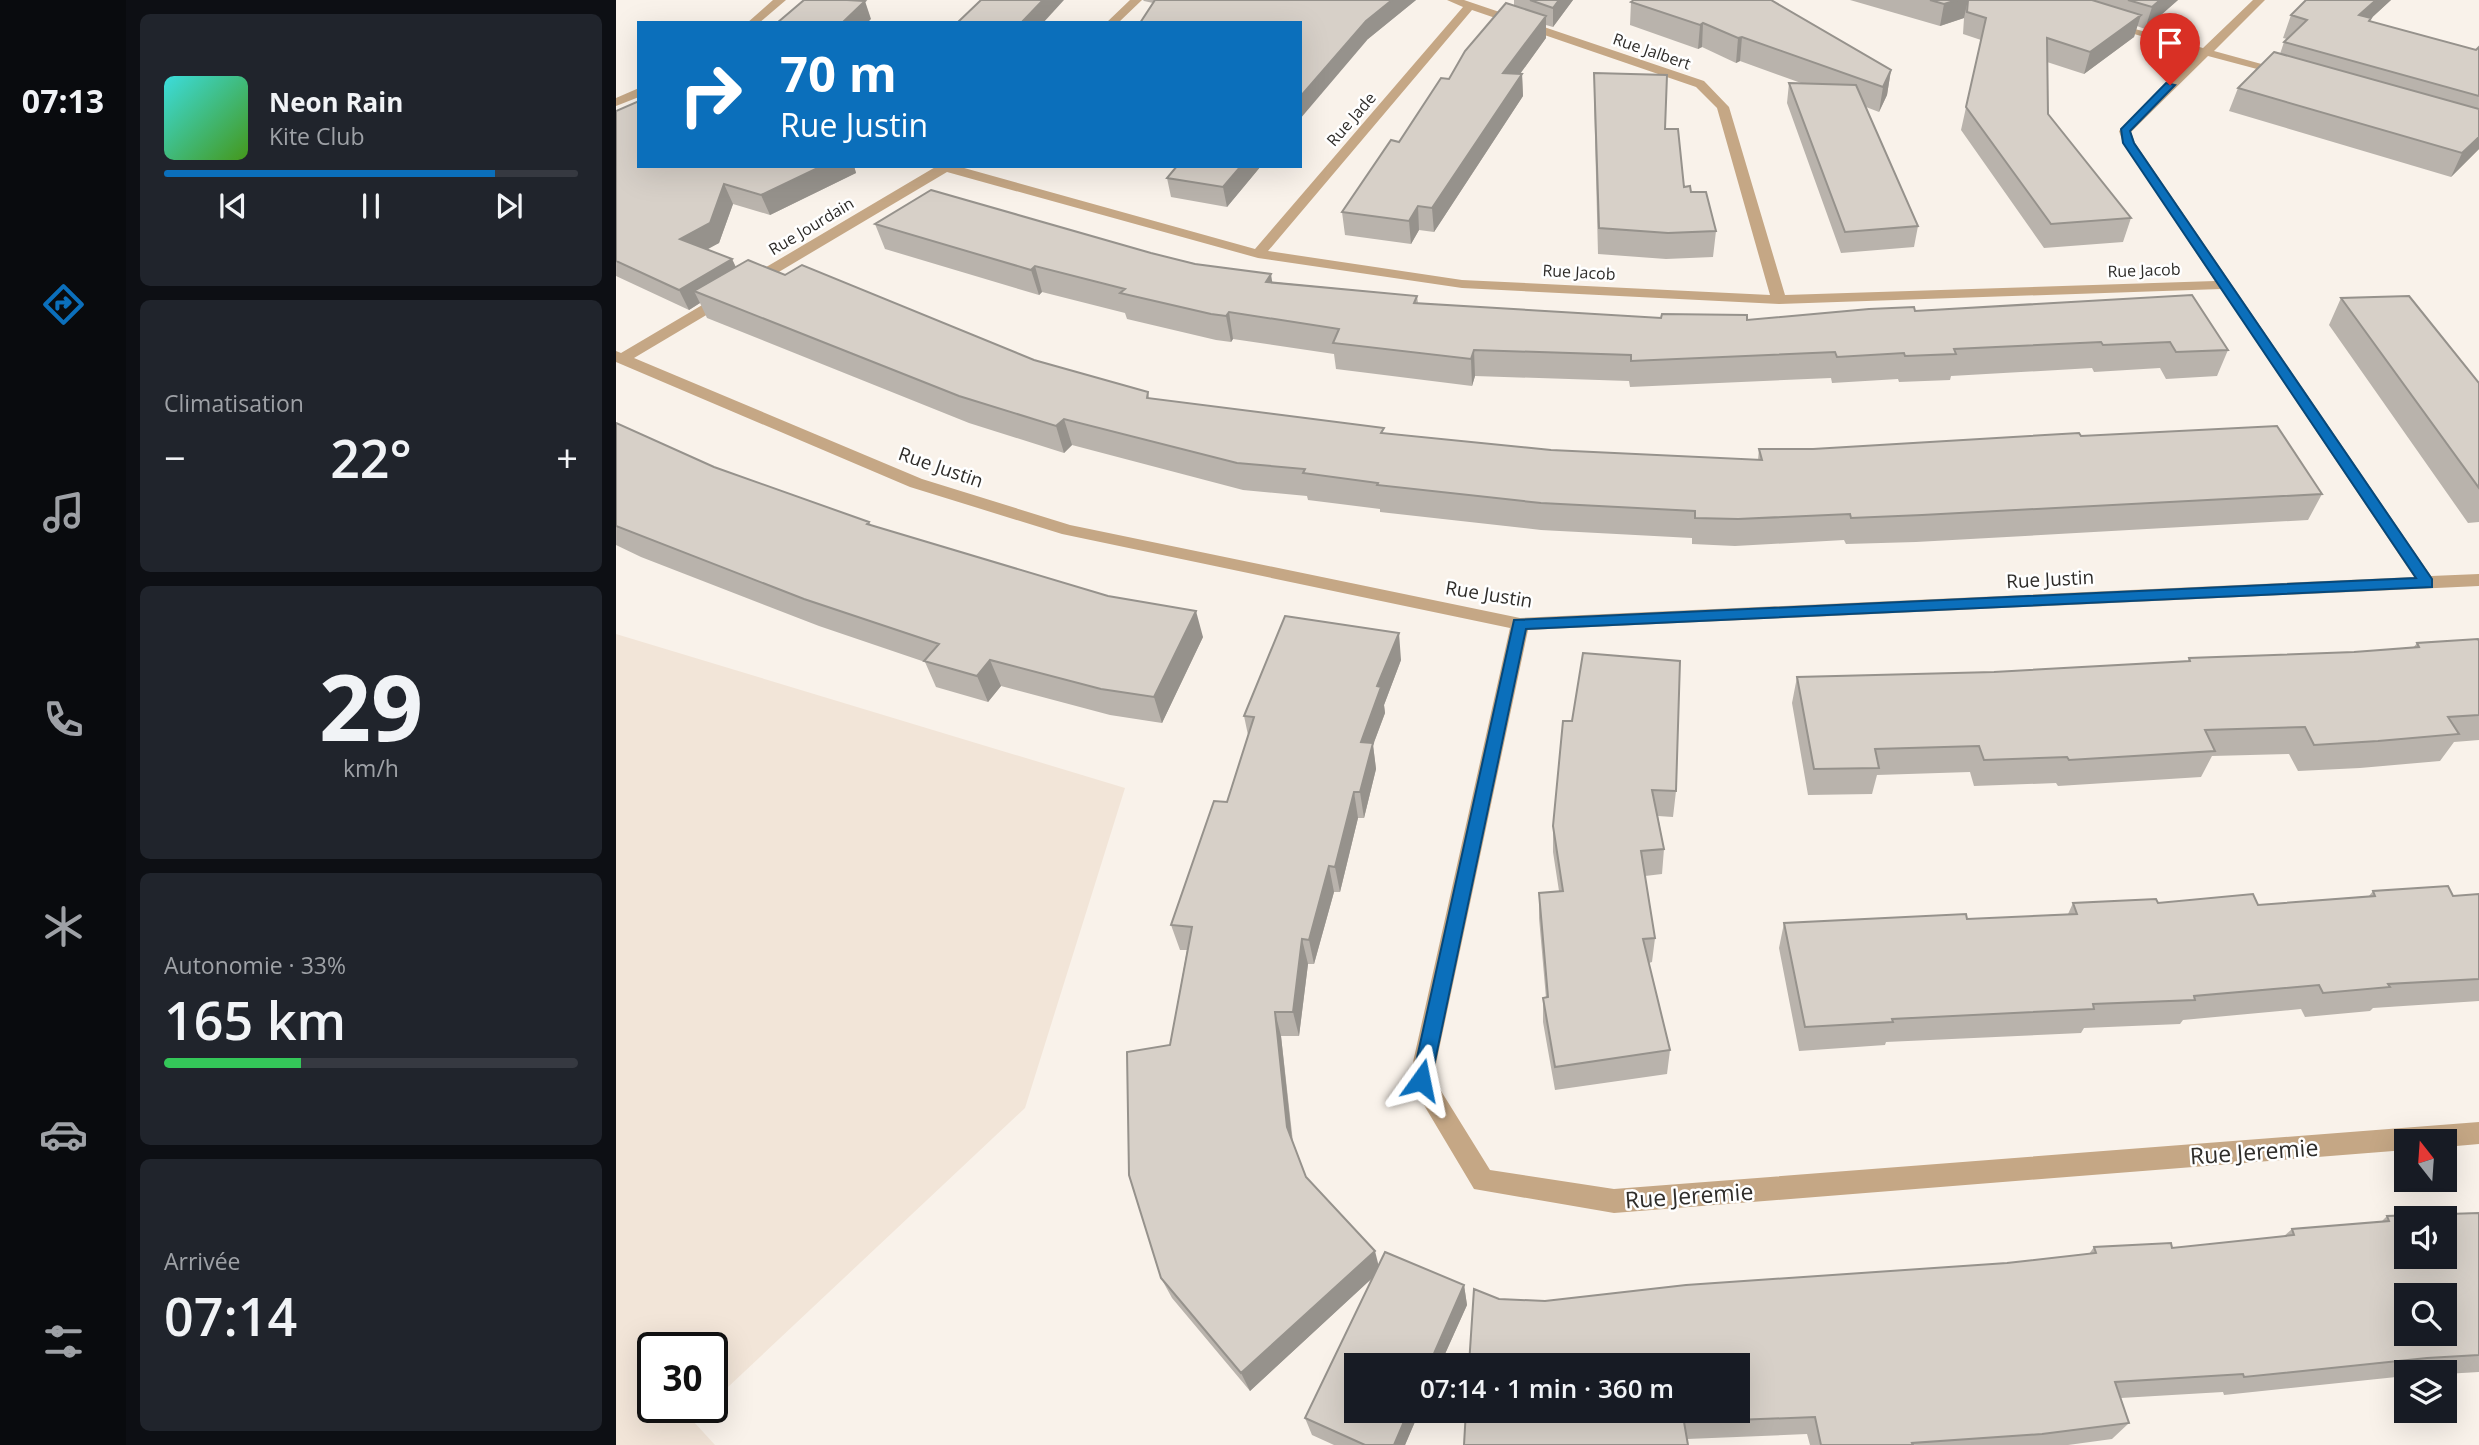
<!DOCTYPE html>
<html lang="fr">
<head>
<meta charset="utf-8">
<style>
	:root { --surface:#171b24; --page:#20242c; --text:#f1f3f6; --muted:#9ea1a6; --line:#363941; --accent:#0b6fbb }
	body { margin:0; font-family:"Open Sans",sans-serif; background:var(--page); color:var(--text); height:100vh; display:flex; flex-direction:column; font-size:26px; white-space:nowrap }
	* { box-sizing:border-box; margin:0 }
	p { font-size:23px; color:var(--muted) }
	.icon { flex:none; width:38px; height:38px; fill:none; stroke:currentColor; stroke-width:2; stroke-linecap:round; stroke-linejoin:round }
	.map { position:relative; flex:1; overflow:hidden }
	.panel { display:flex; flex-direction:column; gap:14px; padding:14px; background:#0d0f14; width:490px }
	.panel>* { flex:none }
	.banner { position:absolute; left:21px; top:21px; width:665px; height:147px; border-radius:0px; box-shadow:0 7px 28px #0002; background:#0b6fbb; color:#fff; overflow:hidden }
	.needle { width:46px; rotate:343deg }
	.fabs { position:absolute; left:1778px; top:1129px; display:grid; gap:14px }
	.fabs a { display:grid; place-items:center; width:63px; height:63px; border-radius:0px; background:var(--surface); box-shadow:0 7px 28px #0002; font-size:35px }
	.speed { position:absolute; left:21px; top:1332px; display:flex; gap:14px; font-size:35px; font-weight:700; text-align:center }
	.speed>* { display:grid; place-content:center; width:91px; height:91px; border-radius:50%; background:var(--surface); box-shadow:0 7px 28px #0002; line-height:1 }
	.speed .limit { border:4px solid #111; border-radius:10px; background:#fff; color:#111 }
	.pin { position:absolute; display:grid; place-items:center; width:60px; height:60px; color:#fff; margin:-72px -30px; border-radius:50% 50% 50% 0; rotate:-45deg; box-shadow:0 0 7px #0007 }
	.pin .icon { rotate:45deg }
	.me { position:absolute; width:77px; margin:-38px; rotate:12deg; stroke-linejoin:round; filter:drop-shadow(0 0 5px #0008) }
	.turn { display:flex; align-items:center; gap:24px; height:147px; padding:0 28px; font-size:32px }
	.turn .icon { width:91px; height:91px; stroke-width:2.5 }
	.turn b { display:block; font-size:49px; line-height:60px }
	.big { font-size:52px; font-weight:600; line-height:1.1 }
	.panel .tile { flex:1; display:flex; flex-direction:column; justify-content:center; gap:10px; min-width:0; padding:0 24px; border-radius:10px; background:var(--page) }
	.panel .dial { align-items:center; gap:0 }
	.dial b { font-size:91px; line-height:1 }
	.song { display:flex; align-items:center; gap:21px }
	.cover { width:84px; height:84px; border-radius:10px; background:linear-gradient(135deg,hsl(180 70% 55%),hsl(100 70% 35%)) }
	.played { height:7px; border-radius:4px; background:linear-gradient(90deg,var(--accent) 80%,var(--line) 80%) }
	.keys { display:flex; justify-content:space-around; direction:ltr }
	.heat { display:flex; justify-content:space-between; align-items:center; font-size:38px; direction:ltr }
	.charge { height:10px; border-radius:5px; background:linear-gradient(90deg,#34c759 33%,var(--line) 0) }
	.trip { position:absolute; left:728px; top:1353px; width:406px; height:70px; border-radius:0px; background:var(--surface); box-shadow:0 7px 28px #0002; font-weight:600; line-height:70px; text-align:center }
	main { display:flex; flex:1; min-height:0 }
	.tabs { display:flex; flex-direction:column; width:126px; justify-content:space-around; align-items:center; background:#090b0e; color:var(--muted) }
	.tabs .icon { width:49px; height:49px }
	.tabs .active { color:var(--accent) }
	.tabs b { font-size:32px; color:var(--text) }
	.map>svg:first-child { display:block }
</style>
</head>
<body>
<main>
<nav class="tabs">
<b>07:13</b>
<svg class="icon active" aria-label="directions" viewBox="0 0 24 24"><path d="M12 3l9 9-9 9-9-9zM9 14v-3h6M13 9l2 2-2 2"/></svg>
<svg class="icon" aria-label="music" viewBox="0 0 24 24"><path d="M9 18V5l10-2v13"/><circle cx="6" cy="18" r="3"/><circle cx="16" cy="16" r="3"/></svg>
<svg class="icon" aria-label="phone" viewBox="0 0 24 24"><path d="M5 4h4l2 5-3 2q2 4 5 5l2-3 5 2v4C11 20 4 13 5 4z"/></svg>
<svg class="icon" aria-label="climate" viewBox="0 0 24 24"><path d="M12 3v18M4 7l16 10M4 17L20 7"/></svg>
<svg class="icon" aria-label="car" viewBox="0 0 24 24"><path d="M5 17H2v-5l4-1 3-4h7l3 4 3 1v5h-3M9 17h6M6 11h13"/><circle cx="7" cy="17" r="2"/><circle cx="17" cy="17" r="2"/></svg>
<svg class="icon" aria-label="filters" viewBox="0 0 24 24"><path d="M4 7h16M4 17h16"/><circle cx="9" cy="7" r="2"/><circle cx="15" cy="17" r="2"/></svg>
</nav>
<section class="panel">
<div class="tile">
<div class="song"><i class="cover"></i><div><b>Neon Rain</b><p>Kite Club</p></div></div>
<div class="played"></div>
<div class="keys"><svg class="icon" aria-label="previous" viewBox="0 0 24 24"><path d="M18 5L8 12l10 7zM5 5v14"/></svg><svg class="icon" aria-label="pause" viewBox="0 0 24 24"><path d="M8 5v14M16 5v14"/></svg><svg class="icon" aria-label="next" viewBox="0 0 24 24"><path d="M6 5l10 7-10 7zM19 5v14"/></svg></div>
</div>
<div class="tile"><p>Climatisation</p>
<div class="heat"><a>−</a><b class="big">22°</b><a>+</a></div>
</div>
<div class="tile dial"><b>29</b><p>km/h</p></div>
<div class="tile"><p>Autonomie · 33%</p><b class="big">165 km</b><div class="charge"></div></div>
<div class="tile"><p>Arrivée</p><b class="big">07:14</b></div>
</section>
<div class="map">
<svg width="1863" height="1445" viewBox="0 0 1863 1445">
	<rect width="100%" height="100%" fill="#f9f2ea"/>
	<path fill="#f2e5d8" d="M0 634 509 788 409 1108 96 1402V1348H37V1407H91L77 1421 99 1445H0Z"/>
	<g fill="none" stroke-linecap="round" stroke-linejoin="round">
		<path fill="#c5a785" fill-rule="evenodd" d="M157 0H170L143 23H131Z
			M514 0H526L502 23H490Z
			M831 0H848L1088 81 1113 107 1169 295 1599 281 1507 143 1503 131 1582 53 1488 25 1494 22 1587 48 1637 0H1649L1598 51 1671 71V77L1592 56 1515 132 1519 143 1815 576 1863 574V586L912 630 817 1078 874 1170 998 1189 1863 1122V1144L1829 1147V1141H1790V1150L998 1213 858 1189 793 1080 894 628 446 534 294 487 0 362V351L5 353 321 166H341L639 249 847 7ZM856 10 1080 87 1101 108 1154 295 846 280 652 251ZM331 172 642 258 846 288 1163 304 1605 289 1798 577 904 618 454 525 306 479 18 358Z
			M23 88V97L0 106V98Z"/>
	</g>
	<path fill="#b9b3ac" d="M527 0H800L752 39 537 3 528 1Z
		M898 0H957L937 27 930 25V38L904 74H906L907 96 818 232 803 230 795 244 729 235 726 212 833 79 898 6Z
		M1234 0H1562L1529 29 1521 26 1518 37 1468 74 1431 62 1432 114 1515 218 1507 242 1428 248 1345 130 1365 40 1347 34 1348 18 1324 26Z
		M1690 0H1775L1755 18 1754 21 1860 50 1863 47V149L1835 177 1613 111 1622 88 1664 54 1668 42 1671 39 1667 38 1675 15Z
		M1015 2 1275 70 1271 95 1263 112 1250 107 1302 226 1298 247 1225 253 1171 103 1173 83H1185L1124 61 1120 63 1086 47 1082 49 1014 25Z
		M978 73 1049 129 1068 187 1075 192 1100 231 1097 257 1050 259 982 254 978 98Z
		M0 111 23 166H238L240 173 154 215 117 204 103 243 90 249 116 259 120 267 169 275 418 360 532 392 533 398 768 433 935 450 1142 460 1143 449H1197L1465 436 1706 494 1692 520 1300 542 1230 544 1228 540 1119 546 1076 544V538L925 530 764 512V509L692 500 691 496 627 490 456 445 448 453 353 423 91 318 84 303 73 310 0 276Z
		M561 166H645L611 207 555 197 551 178Z
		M259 224 535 253 657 282 801 296 802 303 1045 318 1131 320 1576 295 1612 350 1601 376 1550 379 1544 368 1478 372 1476 368 1335 376 1334 380 1283 382 1282 379 1216 383 1215 378 1014 387 1013 381 859 376 856 386 720 369 718 354 617 339 615 342 600 340 511 319 509 313 426 292 423 295 269 249Z
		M1725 298 1863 383V522L1852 523 1713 325Z
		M0 423 98 467 253 522 255 525 587 637 546 723 494 715 385 686 372 702 320 687 309 662 203 626 25 557 0 545Z
		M1863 641V740L1838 742 1824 761 1744 768 1682 771 1673 754 1596 756 1585 777 1442 786 1440 783 1358 786 1354 772 1261 775 1256 794 1192 795 1176 703 1181 677 1378 672 1572 661 1573 658 1738 652 1797 648 1801 643Z
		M785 660 768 705 769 713 757 745 760 769 748 818H742L724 892H718L698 964H692L683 1036H665L677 1142 690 1177 762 1266 848 1285 851 1305 824 1365H740V1410H804L789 1445H718L696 1435 689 1418 757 1277 634 1391 556 1298 545 1278 554 1045 571 950H564L555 925 611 802 632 735 628 716Z
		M947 721 1060 791 1057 817 1042 816 1048 849 1046 874 1029 876 1039 938 1036 962 1033 963 1054 1050 1051 1074 939 1090 927 1022V998H930L923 918V893L943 891 937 852V826Z
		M1757 891 1837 896 1863 894V1001L1757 1008 1754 1011 1689 1017 1685 1009 1567 1020 1564 1024 1468 1028 1465 1033 1270 1042 1269 1045 1183 1051 1163 948 1168 923 1351 919 1452 914 1457 903 1642 905 1753 896Z
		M1863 1213V1372L1829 1374V1372H1790V1376L1608 1395 1607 1392 1505 1398 1513 1423 1496 1439 1452 1445H1194L1191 1434 1071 1439 883 1299 929 1301 1391 1263 1473 1254 1478 1247 1556 1248 1668 1236 1676 1229 1765 1222 1771 1216Z"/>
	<path fill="#96928c" d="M427 0H448L427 23H405Z
		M776 0H800L752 39 684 119V97L750 21Z
		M943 0H957L937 27V8Z
		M1341 0H1352L1348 18 1324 26 1328 4Z
		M1544 0H1562L1529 29 1536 7Z
		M1760 0H1775L1734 38 1743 15Z
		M249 1 255 19 251 23H226Z
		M1525 15 1518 37 1468 74 1474 52Z
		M930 16V38L888 96 887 73Z
		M1087 23 1086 47 1082 49 1084 25Z
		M1126 37 1124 61 1120 63 1122 38Z
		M1275 70 1271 95 1263 112 1267 87Z
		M906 74 907 96 818 232 816 208Z
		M1863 137V149L1835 177 1846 153Z
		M206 166H238L240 173 154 215 145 195Z
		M625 166H645L611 207 607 187Z
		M108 184 117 204 103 243 74 259 64 239Z
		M802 206 803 230 795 244 793 221Z
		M116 259 125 279 78 291 84 303 73 310 63 290Z
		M419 266 426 292 423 295 415 270Z
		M655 274 659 300 650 282Z
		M613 312 617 339 615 342 610 316Z
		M858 350 859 376 856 386 855 359Z
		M448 419 456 445 448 453 440 426Z
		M580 611 587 637 546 723 538 697Z
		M783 633 785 660 768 705 769 713 757 745 760 769 748 818 744 792 745 742 761 686Z
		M374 660 385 686 372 702 361 676Z
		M738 792 742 818 724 892 719 867Z
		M713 866 718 892 698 964 693 940Z
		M686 939 692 964 683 1036 677 1012Z
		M659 1012 665 1036 677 1149 671 1127Z
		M759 1251 764 1271 634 1391 625 1373Z
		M848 1285 851 1305 824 1365H813Z
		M793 1410H804L789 1445H778Z"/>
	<path fill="#d7d0c8" stroke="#96928c" stroke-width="2" fill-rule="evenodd" d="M188 0H231L249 1 226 23H161Z
		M365 0H427L405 23H341Z
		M539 0H776L750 21 684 97V23H524Z
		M914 0H943L937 8Z
		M1018 0H1155L1275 70 1267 87 1126 37 1122 38 1087 23 1084 25 1015 2Z
		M1314 0H1341L1328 4Z
		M1352 0H1476L1525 15 1474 52 1431 38 1432 114 1515 218 1435 224 1350 107 1370 18 1351 12Z
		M1512 0H1544L1536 7Z
		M1690 0H1760L1743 15 1755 18 1753 21 1860 50 1863 47V96L1668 42 1691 20 1675 15Z
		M890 3 930 16 887 73 906 74 816 208 802 206 793 221 726 212 775 140 783 142 825 78 833 79 849 51Z
		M1658 52 1863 109V137L1846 153 1622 88Z
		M978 73 1051 75 1049 129H1062L1068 187 1074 186 1075 192H1090L1100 231 1052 233 983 228Z
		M1173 83 1240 85 1302 226 1229 232Z
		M23 101V166H206L145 195 108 184 94 223 64 239 116 259 63 290 0 261V111Z
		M561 166H625L607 187 551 178Z
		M315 190 535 253 579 264 655 274 650 282 801 296 798 303 1045 318 1046 314 1131 315V320L1253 309 1298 307 1299 311 1576 295 1612 350 1560 352 1554 342 1487 345 1485 342 1338 349 1340 354 1289 356 1288 353 1221 357 1219 352 1015 361V355L858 350 855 359 717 343 723 329 613 312 610 316 595 314 504 293 509 289 419 266 415 270 259 224Z
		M132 260 169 275 186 265 418 360 532 392 531 398 768 428 765 433 935 450 1146 460 1143 449H1197L1463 433 1465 436 1661 426 1706 494 1306 515 1235 518 1234 514 1122 519 1079 518V511L925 503 761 485 762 483 687 473 689 469 621 463 448 419 440 426 343 396 78 291Z
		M1793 296 1863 383V488L1725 298Z
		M0 423 98 467 253 522 251 524 492 596 580 611 538 697 485 689 374 660 361 676 308 661 323 644 188 599 0 526Z
		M669 616 783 633 761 686 765 687 745 742 757 743 744 792H738L719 867 713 866 693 940 686 939 677 1012H659L671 1127 690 1177 759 1251 625 1373 545 1278 513 1175 511 1052 554 1045 576 927 555 925 598 801 611 802 638 717 628 716Z
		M1862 639 1863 641V715L1832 717 1843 734 1762 741 1698 745 1689 727 1589 730 1599 751 1453 760 1451 757 1368 760 1363 746 1259 749 1263 768 1198 769 1181 677 1378 672 1574 661 1573 658 1738 652 1803 647 1801 643Z
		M967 653 1064 661 1060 791 1036 790 1048 849 1025 851 1039 938 1027 939 1054 1050 939 1067 927 998 932 997 923 893 947 891 937 826 947 721H956Z
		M1832 886 1837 896 1863 894V979L1772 984 1774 987 1707 993 1703 985 1578 996 1579 1000 1477 1004 1478 1009 1276 1019 1277 1022 1189 1027 1168 923 1350 914 1351 919 1461 914 1457 903 1540 899 1542 903 1637 894 1642 905 1759 896 1757 891Z
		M1863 1213V1355L1811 1358 1628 1377 1627 1374 1499 1382 1513 1423 1426 1434 1296 1443 1297 1445H1205L1199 1417 1068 1422 1072 1445H848L850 1410H1122V1365H853L858 1289 883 1299 929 1301 1070 1285 1391 1263 1480 1253 1478 1247 1555 1243 1556 1248 1678 1235 1676 1229 1773 1221 1771 1216ZM1790 1218H1829V1256H1790ZM1790 1295H1829V1334H1790Z
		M769 1252 848 1285 813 1365H740V1410H793L778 1445H749L689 1418Z"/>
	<path fill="#0b6fbb" stroke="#07487a" stroke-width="2" d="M1550 83 1559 85 1514 131 1518 143 1816 579V587L910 629 815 1080 812 1086 805 1089 799 1086 796 1080 898 620 1800 578 1507 143 1505 129Z"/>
	<g text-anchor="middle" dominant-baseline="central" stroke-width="5" stroke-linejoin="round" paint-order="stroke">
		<g font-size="16" fill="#2f2d2a" stroke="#fff">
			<text transform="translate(1036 51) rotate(19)">Rue Jalbert</text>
			<text transform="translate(735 119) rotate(-49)">Rue Jade</text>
			<text transform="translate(195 226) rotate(-31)">Rue Jourdain</text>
			<text transform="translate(1528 270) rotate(-2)">Rue Jacob</text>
			<text transform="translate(963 272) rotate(3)">Rue Jacob</text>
		</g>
		<g font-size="19" fill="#2f2d2a" stroke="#fff">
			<text transform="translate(325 467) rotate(19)">Rue Justin</text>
			<text transform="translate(1434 579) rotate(-3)">Rue Justin</text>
			<text transform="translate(873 594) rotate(9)">Rue Justin</text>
		</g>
		<g font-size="23" fill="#2f2d2a" stroke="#fff">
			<text transform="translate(1638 1151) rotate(-4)">Rue Jeremie</text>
			<text transform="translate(1073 1195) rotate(-4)">Rue Jeremie</text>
		</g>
	</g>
</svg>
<div class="fabs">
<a><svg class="needle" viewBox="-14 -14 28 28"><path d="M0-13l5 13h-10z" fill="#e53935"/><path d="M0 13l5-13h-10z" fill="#9ea1a6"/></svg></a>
<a><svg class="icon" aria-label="sound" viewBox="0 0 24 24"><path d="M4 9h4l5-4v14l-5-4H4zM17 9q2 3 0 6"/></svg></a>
<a><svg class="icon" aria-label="search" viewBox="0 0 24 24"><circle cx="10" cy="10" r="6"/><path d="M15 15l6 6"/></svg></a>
<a><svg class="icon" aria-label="layers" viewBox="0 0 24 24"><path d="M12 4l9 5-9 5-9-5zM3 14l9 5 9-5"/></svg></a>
</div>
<div class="speed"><div class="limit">30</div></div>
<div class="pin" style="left:1554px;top:85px;background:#d93025"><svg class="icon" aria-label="arrive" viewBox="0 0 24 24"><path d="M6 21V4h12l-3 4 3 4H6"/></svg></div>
<svg class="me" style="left:805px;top:1080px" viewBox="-20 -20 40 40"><path d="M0-17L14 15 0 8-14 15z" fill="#0b6fbb" stroke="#fff" stroke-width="4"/></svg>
<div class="trip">07:14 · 1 min · 360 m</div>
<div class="banner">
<div class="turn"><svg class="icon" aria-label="right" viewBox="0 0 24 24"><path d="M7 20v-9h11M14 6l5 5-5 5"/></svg><div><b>70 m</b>Rue Justin</div></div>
</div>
</div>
</main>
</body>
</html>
